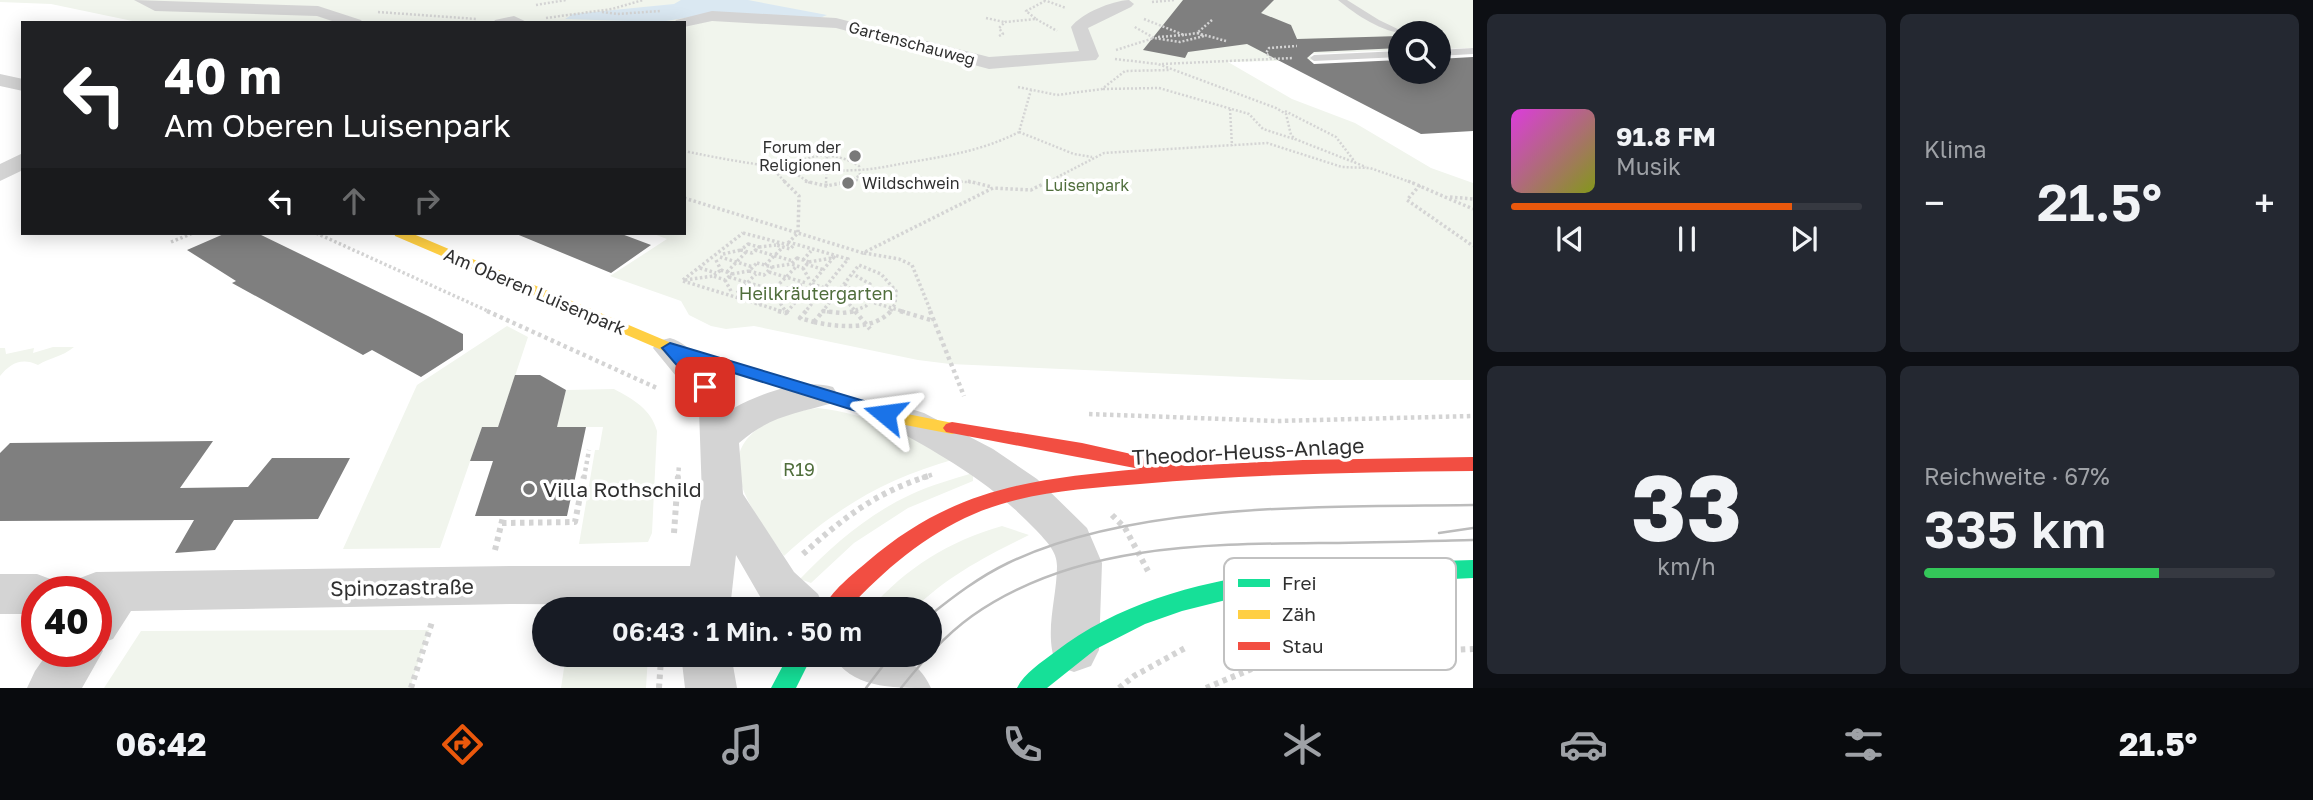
<!DOCTYPE html>
<html lang="de">
<head>
<meta charset="utf-8">
<style>
	:root { --surface:#171b24; --page:#242831; --text:#f1f3f6; --muted:#9ea1a6; --line:#363941; --accent:#ea580c }
	body { margin:0; font-family:"Golos Text",sans-serif; background:var(--page); color:var(--text); height:100vh; display:flex; flex-direction:column; font-size:26px; white-space:nowrap }
	* { box-sizing:border-box; margin:0 }
	p { font-size:23px; color:var(--muted) }
	.icon { flex:none; width:38px; height:38px; fill:none; stroke:currentColor; stroke-width:2; stroke-linecap:round; stroke-linejoin:round }
	.map { position:relative; flex:1; overflow:hidden }
	.drawer { display:flex; flex-direction:column; gap:14px; padding:14px; background:#0d0f14; width:840px }
	.drawer>* { flex:none }
	.top-card { position:absolute; left:21px; top:21px; width:665px; height:214px; border-radius:0px; box-shadow:0 4px 18px #0003; background:#202124; color:#fff; overflow:hidden }
	.controls { position:absolute; left:1388px; top:21px; display:grid; gap:14px }
	.controls a { display:grid; place-items:center; width:63px; height:63px; border-radius:50%; background:var(--surface); box-shadow:0 4px 18px #0003; font-size:35px }
	.speed { position:absolute; left:21px; top:576px; display:flex; gap:14px; font-size:35px; font-weight:700; text-align:center }
	.speed>* { display:grid; place-content:center; width:91px; height:91px; border-radius:50%; background:var(--surface); box-shadow:0 4px 18px #0003; line-height:1 }
	.speed .limit { border:10px solid #d22; background:#fff; color:#111 }
	.pin { position:absolute; display:grid; place-items:center; width:60px; height:60px; color:#fff; margin:-30px; border-radius:14px; box-shadow:0 4px 10px #0006 }
	.me { position:absolute; width:77px; margin:-38px; rotate:286deg; stroke-linejoin:round; filter:drop-shadow(0 0 5px #0008) }
	.turn { display:flex; align-items:center; gap:24px; height:147px; padding:0 28px; font-size:32px }
	.turn .icon { width:91px; height:91px; stroke-width:2.5 }
	.turn b { display:block; font-size:49px; line-height:60px }
	.lanes { display:flex; align-items:center; height:66px; padding:0 28px; background:#0003; justify-content:center; gap:35px; direction:ltr }
	.lanes .off { opacity:.35 }
	.big { font-size:52px; font-weight:600; line-height:1.1 }
	.drawer .widget { flex:1; display:flex; flex-direction:column; justify-content:center; gap:10px; min-width:0; padding:0 24px; border-radius:10px; background:var(--page) }
	.drawer .dial { align-items:center; gap:0 }
	.dial b { font-size:91px; line-height:1 }
	.song { display:flex; align-items:center; gap:21px }
	.cover { width:84px; height:84px; border-radius:10px; background:linear-gradient(135deg,hsl(300 70% 55%),hsl(70 70% 35%)) }
	.played { height:7px; border-radius:4px; background:linear-gradient(90deg,var(--accent) 80%,var(--line) 80%) }
	.keys { display:flex; justify-content:space-around; direction:ltr }
	.heat { display:flex; justify-content:space-between; align-items:center; font-size:38px; direction:ltr }
	.charge { height:10px; border-radius:5px; background:linear-gradient(90deg,#34c759 67%,var(--line) 0) }
	.drawer .tiles { flex:1; display:grid; gap:14px; grid-template-columns:repeat(2,1fr) }
	.trip { position:absolute; left:532px; top:597px; width:410px; height:70px; border-radius:35px; background:var(--surface); box-shadow:0 4px 18px #0003; font-weight:600; line-height:70px; text-align:center }
	.tab-bar { display:flex; height:112px; justify-content:space-around; align-items:center; background:#090b0e; color:var(--muted) }
	.tab-bar .icon { width:49px; height:49px }
	.tab-bar .selected { color:var(--accent) }
	.tab-bar b { font-size:32px; color:var(--text) }
	main { display:flex; flex:1; min-height:0 }
	.map>svg:first-child { display:block }
</style>
</head>
<body>
<main>
<div class="map">
<svg width="1473" height="688" viewBox="0 0 1473 688">
	<rect width="100%" height="100%" fill="#fff"/>
	<path fill="#f1f5ed" d="M0 0H1473V48L1439 49 1438 33H1400V50L1306 54 1320 60 1228 62 1292 99 1355 123 1431 168 1473 183V380H1311L950 364 918 360 754 326 726 329 711 326 689 315 681 301 610 276 667 239 651 233H684V23H142L51 4 0 2Z
		M507 326 528 337 498 427H482L440 548 343 549 417 385Z
		M53 347H74C62 357 51 357 38 365 21 357 10 364 0 376V348H5L6 354 34 348 33 353Z
		M614 389C633 399 651 409 657 431L652 533 648 542 579 544 595 450H599L603 427H557L566 390Z
		M818 408C868 413 911 437 955 459 885 479 837 507 784 556 768 533 745 504 739 476 729 430 783 412 818 408Z
		M973 473V481L908 508 854 543 811 583 800 579C833 545 868 514 912 494 931 485 953 479 973 473Z
		M1002 526 1029 535C988 555 947 576 914 609H870C906 568 949 541 1002 526Z
		M429 630 410 688H104L141 631Z
		M566 655H648L646 688H561Z"/>
	<path fill="#dae8f2" d="M681 0H748L827 15 817 19 709 14 660 22 565 19 573 14 674 4Z"/>
	<path fill="#7f7f7f" d="M1183 0H1274L1261 13 1291 25 1297 39 1400 36V48L1314 52 1307 58 1314 64 1400 60V72H1438V59L1473 57V131L1421 134 1247 44 1188 52 1185 58 1143 50Z
		M226 233H257L428 316 463 334V350L421 377 372 350 363 355 232 283 236 281 187 250Z
		M514 233H619L651 245 611 273Z
		M515 375H540L566 390 557 427H586L567 516H475L493 461H470L482 427H498Z
		M213 441 180 488 248 487 272 458H350L318 519 234 520 215 550 175 553 194 520 0 521V453L10 443Z"/>
	<g fill="none" stroke-linecap="round" stroke-linejoin="round">
		<path stroke="#d4d4d4" stroke-width="2.5" stroke-dasharray="2 2" stroke-linecap="butt" d="M1044 0 1066 8
			M1152 2 1175 0
			M536 5 566 0
			M378 12 477 19
			M602 12 617 14 660 11
			M546 18 612 9 643 0
			M986 18 1004 22
			M1036 19 1057 31
			M1144 19 1184 35 1197 33 1204 36 1180 42 1154 38
			M1212 20 1197 33 1226 41
			M999 36 1003 34 999 28 1005 22 1036 19 1026 11 1045 1
			M1158 37 1184 35
			M1116 50 1154 38 1133 26
			M1271 58 1266 53 1269 48 1297 46
			M1115 59 1158 64 1276 108 1286 114 1291 135 1295 139 1366 167
			M1162 64 1293 58
			M1018 87 1057 95 1102 89 1125 71 1170 70
			M1103 89 1159 88 1249 114 1263 129 1294 139
			M1230 109 1232 146
			M1285 111 1336 137 1355 162
			M1019 132 1074 154 1092 157
			M684 151C742 163 800 173 859 170 878 169 898 164 917 161 953 155 986 149 1019 132L1031 90
			M772 168 786 183
			M856 180 906 183
			M810 183 793 172 792 167C811 151 839 153 859 166L860 175 848 183
			M826 183 827 155
			M915 183 920 178 977 183
			M1046 183 1104 153 1267 143 1342 167 1370 168 1413 183"/>
		<path stroke="#d4d4d4" stroke-width="3.5" stroke-dasharray="2.5 2.5" stroke-linecap="butt" d="M784 181 799 196 798 233 787 244
			M805 181 826 186 852 181
			M871 181 915 183 917 181
			M968 181 992 187
			M1408 181 1473 209
			M1420 185 1407 200 1473 246
			M826 186V181
			M1450 197 1473 199
			M684 198 863 253 993 188 1031 190 1049 181
			M316 233 490 312
			M743 233 789 245
			M171 242 193 233
			M788 242 848 259 805 312
			M779 243 776 245 790 249 793 246
			M748 244 759 247 752 253 741 250Z
			M759 247 776 245
			M755 250 793 261
			M864 253 899 259 912 265 931 312
			M723 254 741 250
			M720 257 753 267
			M797 258 809 262 803 268 791 264Z
			M716 260 721 270
			M803 260 811 251
			M809 262 832 258
			M757 263 772 267 764 275 749 271Z
			M806 264 824 270
			M765 265 783 247
			M772 267 791 264
			M700 268 716 273
			M803 268 809 279
			M721 270 732 274 725 280 713 276Z
			M727 272 747 251
			M769 272 806 283
			M732 274 749 271
			M729 277 766 288
			M683 280 743 233
			M685 280 713 276
			M725 280 731 291
			M683 281 784 312
			M812 284 905 312
			M770 285 781 289 775 295 762 292Z
			M776 287 797 266
			M781 289 802 285
			M852 290 895 288
			M778 292 799 298
			M737 293 756 274
			M744 295 762 292
			M775 295 786 312
			M831 300H846L852 296V290L844 284
			M846 300 856 312
			M759 305 769 293
			M822 311 829 312
			M787 312 834 257H831
			M822 312 859 265 881 274 896 291 895 304 890 312
			M851 312 866 306 873 297 870 284 853 274"/>
		<path stroke="#d4d4d4" stroke-width="4.5" stroke-dasharray="3.5 3.5" stroke-linecap="butt" d="M487 311 659 389
			M778 311 786 313 788 311
			M806 311 800 318 814 322
			M822 311 842 313 857 311
			M855 311 870 329
			M900 311 934 321
			M930 311 964 396
			M814 322C838 327 873 331 891 311
			M814 322 823 311
			M1089 414 1277 421 1473 416
			M584 478 589 450
			M678 478 679 465
			M922 478 934 474"/>
		<path stroke="#d4d4d4" stroke-width="6" stroke-dasharray="4.5 4.5" stroke-linecap="butt" d="M1112 515 1125 528 1148 571
			M502 523 575 522 584 476
			M674 533 678 476
			M495 550 503 517
			M803 554C843 518 875 493 928 476
			M411 688 432 622
			M659 688 661 659
			M1119 688 1134 676 1187 647
			M1206 688 1278 658 1473 649"/>
		<path fill="#d4d4d4" fill-rule="evenodd" d="M1338 0H1347L1379 20 1406 33C1385 34 1356 15 1338 0Z
			M1473 48V54L1438 56V50Z
			M1400 51V57L1314 61 1310 58 1314 55Z"/>
		<path fill="#d4d4d4" fill-rule="evenodd" d="M134 0 318 6 361 20 363 23H338L317 16 155 11Z
			M1129 0 1134 4 1131 7 1088 28 1099 56 1096 60 989 69 836 28 712 21 684 27V23H674L676 20 712 11 836 18 989 57 1079 51 1071 27C1082 13 1111 1 1129 0Z
			M514 16 529 23H493L495 20Z
			M0 74 23 79V91L0 86Z
			M23 153V170L0 181V164Z
			M670 338C694 344 724 386 734 408 761 393 803 378 833 387L838 395 833 403C794 414 770 416 739 443L743 494 794 572 818 594 825 609H770L762 600 736 555 730 609H682L683 605 513 604 131 611 113 639 99 644 103 651 82 688H27L35 671 49 651H96V592H73L80 578 96 572 513 566H690L702 496 699 410 694 398 653 348 658 341Z
			M911 409 924 413 993 449 1037 479 1087 528 1102 563 1099 650 1091 666 1074 672 1057 666C1043 635 1057 599 1057 566 1057 551 1046 541 1036 530 993 485 952 461 898 431L892 422 898 413Z
			M0 574H37L53 580 59 592H37V614H0Z
			M681 654H731L737 688H685Z
			M831 654C872 654 911 644 931 688 889 688 852 688 831 654Z"/>
		<path fill="#16e098" fill-rule="evenodd" d="M1473 560V578L1330 585 1230 599 1182 611 1145 624 1096 649 1047 688H1017C1024 673 1042 662 1055 652 1168 565 1336 564 1473 560Z
			M789 654H813L796 688H771Z"/>
		<path fill="#ffcf43" fill-rule="evenodd" d="M394 233H411L676 345 907 414 958 424 961 428 958 432 952 434 900 424 664 351 395 236Z"/>
		<path fill="#f24e42" fill-rule="evenodd" d="M952 422 1082 443 1185 466 1303 460 1473 457V471C1362 472 1251 474 1140 484 1083 489 1027 491 974 514 925 535 884 570 848 609H823C831 591 852 575 867 562 953 488 1031 479 1140 469L946 432 943 428 946 424Z"/>
		<path stroke="#bcbcbc" stroke-width="2.5" d="M1439 533 1473 528
			M929 616C954 596 979 577 1008 563 1136 501 1332 507 1473 505
			M866 688 892 654
			M901 688C922 662 944 636 972 616 1073 545 1200 544 1319 543 1370 543 1422 541 1473 540"/>
	</g>
	<path fill="#1a73e8" stroke="#114b97" stroke-width="2" d="M670 343 891 409 894 414 885 420 689 359 713 387 711 391H699L662 348Z"/>
	<g fill="#787878" stroke="#fff" stroke-width="2.5">
		<circle cx="855" cy="156" r="7"/>
		<circle cx="848" cy="183" r="7"/>
		<circle cx="529" cy="489" r="7"/>
	</g>
	<g text-anchor="middle" dominant-baseline="central" stroke-width="7" stroke-linejoin="round" paint-order="stroke">
		<g font-size="16" fill="#303030" stroke="#fff">
			<text transform="translate(912 43) rotate(15)">Gartenschauweg</text>
		</g>
		<g font-size="16" fill="#303030" stroke="#fff" text-anchor="end">
			<text x="841" y="147">Forum der<tspan x="841" dy="18">Religionen</tspan></text>
			<text x="862" y="183" text-anchor="start">Wildschwein</text>
		</g>
		<g font-size="16" fill="#506e3c" stroke="#fff">
			<text x="1087" y="185">Luisenpark</text>
		</g>
		<g font-size="18" fill="#303030" stroke="#fff">
			<text transform="translate(535 291) rotate(23)">Am Oberen Luisenpark</text>
		</g>
		<g font-size="18" fill="#506e3c" stroke="#fff">
			<text x="816" y="293">Heilkräutergarten</text>
			<text x="799" y="469">R19</text>
		</g>
		<g font-size="21" fill="#303030" stroke="#fff">
			<text transform="translate(1248 451) rotate(-3)">Theodor-Heuss-Anlage</text>
			<text transform="translate(402 587) rotate(-1)">Spinozastraße</text>
		</g>
		<g font-size="21" fill="#303030" stroke="#fff" text-anchor="start">
			<text x="543" y="489">Villa Rothschild</text>
		</g>
	</g>
	<rect x="1224" y="558" width="232" height="112" rx="10" fill="#fff" stroke="#c1c1c1" stroke-width="2"/>
	<rect x="1238" y="579" width="32" height="8" fill="#16e098"/>
	<rect x="1238" y="610" width="32" height="9" fill="#ffcf43"/>
	<rect x="1238" y="642" width="32" height="8" fill="#f24e42"/>
	<g font-size="19" fill="#303030">
		<text x="1282" y="590">Frei</text>
		<text x="1282" y="621">Zäh</text>
		<text x="1282" y="653">Stau</text>
	</g>
</svg>
<div class="controls">
<a><svg class="icon" aria-label="search" viewBox="0 0 24 24"><circle cx="10" cy="10" r="6"/><path d="M15 15l6 6"/></svg></a>
</div>
<div class="speed"><div class="limit">40</div></div>
<div class="pin" style="left:705px;top:387px;background:#d93025"><svg class="icon" aria-label="arrive" viewBox="0 0 24 24"><path d="M6 21V4h12l-3 4 3 4H6"/></svg></div>
<svg class="me" style="left:885px;top:414px" viewBox="-20 -20 40 40"><path d="M0-17L14 15 0 8-14 15z" fill="#1a73e8" stroke="#fff" stroke-width="4"/></svg>
<div class="trip">06:43 · 1 Min. · 50 m</div>
<div class="top-card">
<div class="turn"><svg class="icon" aria-label="left" viewBox="0 0 24 24"><path d="M17 20v-9H6M10 6l-5 5 5 5"/></svg><div><b>40 m</b>Am Oberen Luisenpark</div></div>
<div class="lanes"><svg class="icon" aria-label="left" viewBox="0 0 24 24"><path d="M17 20v-9H6M10 6l-5 5 5 5"/></svg><svg class="icon off" aria-label="ahead" viewBox="0 0 24 24"><path d="M12 20V5M6 11l6-6 6 6"/></svg><svg class="icon off" aria-label="right" viewBox="0 0 24 24"><path d="M7 20v-9h11M14 6l5 5-5 5"/></svg></div>
</div>
</div>
<section class="drawer">
<div class="tiles">
<div class="widget">
<div class="song"><i class="cover"></i><div><b>91.8 FM</b><p>Musik</p></div></div>
<div class="played"></div>
<div class="keys"><svg class="icon" aria-label="previous" viewBox="0 0 24 24"><path d="M18 5L8 12l10 7zM5 5v14"/></svg><svg class="icon" aria-label="pause" viewBox="0 0 24 24"><path d="M8 5v14M16 5v14"/></svg><svg class="icon" aria-label="next" viewBox="0 0 24 24"><path d="M6 5l10 7-10 7zM19 5v14"/></svg></div>
</div>
<div class="widget"><p>Klima</p>
<div class="heat"><a>−</a><b class="big">21.5°</b><a>+</a></div>
</div>
<div class="widget dial"><b>33</b><p>km/h</p></div>
<div class="widget"><p>Reichweite · 67%</p><b class="big">335 km</b><div class="charge"></div></div>
</div>
</section>
</main>
<nav class="tab-bar">
<b>06:42</b>
<svg class="icon selected" aria-label="directions" viewBox="0 0 24 24"><path d="M12 3l9 9-9 9-9-9zM9 14v-3h6M13 9l2 2-2 2"/></svg>
<svg class="icon" aria-label="music" viewBox="0 0 24 24"><path d="M9 18V5l10-2v13"/><circle cx="6" cy="18" r="3"/><circle cx="16" cy="16" r="3"/></svg>
<svg class="icon" aria-label="phone" viewBox="0 0 24 24"><path d="M5 4h4l2 5-3 2q2 4 5 5l2-3 5 2v4C11 20 4 13 5 4z"/></svg>
<svg class="icon" aria-label="climate" viewBox="0 0 24 24"><path d="M12 3v18M4 7l16 10M4 17L20 7"/></svg>
<svg class="icon" aria-label="car" viewBox="0 0 24 24"><path d="M5 17H2v-5l4-1 3-4h7l3 4 3 1v5h-3M9 17h6M6 11h13"/><circle cx="7" cy="17" r="2"/><circle cx="17" cy="17" r="2"/></svg>
<svg class="icon" aria-label="filters" viewBox="0 0 24 24"><path d="M4 7h16M4 17h16"/><circle cx="9" cy="7" r="2"/><circle cx="15" cy="17" r="2"/></svg>
<b>21.5°</b>
</nav>
</body>
</html>
